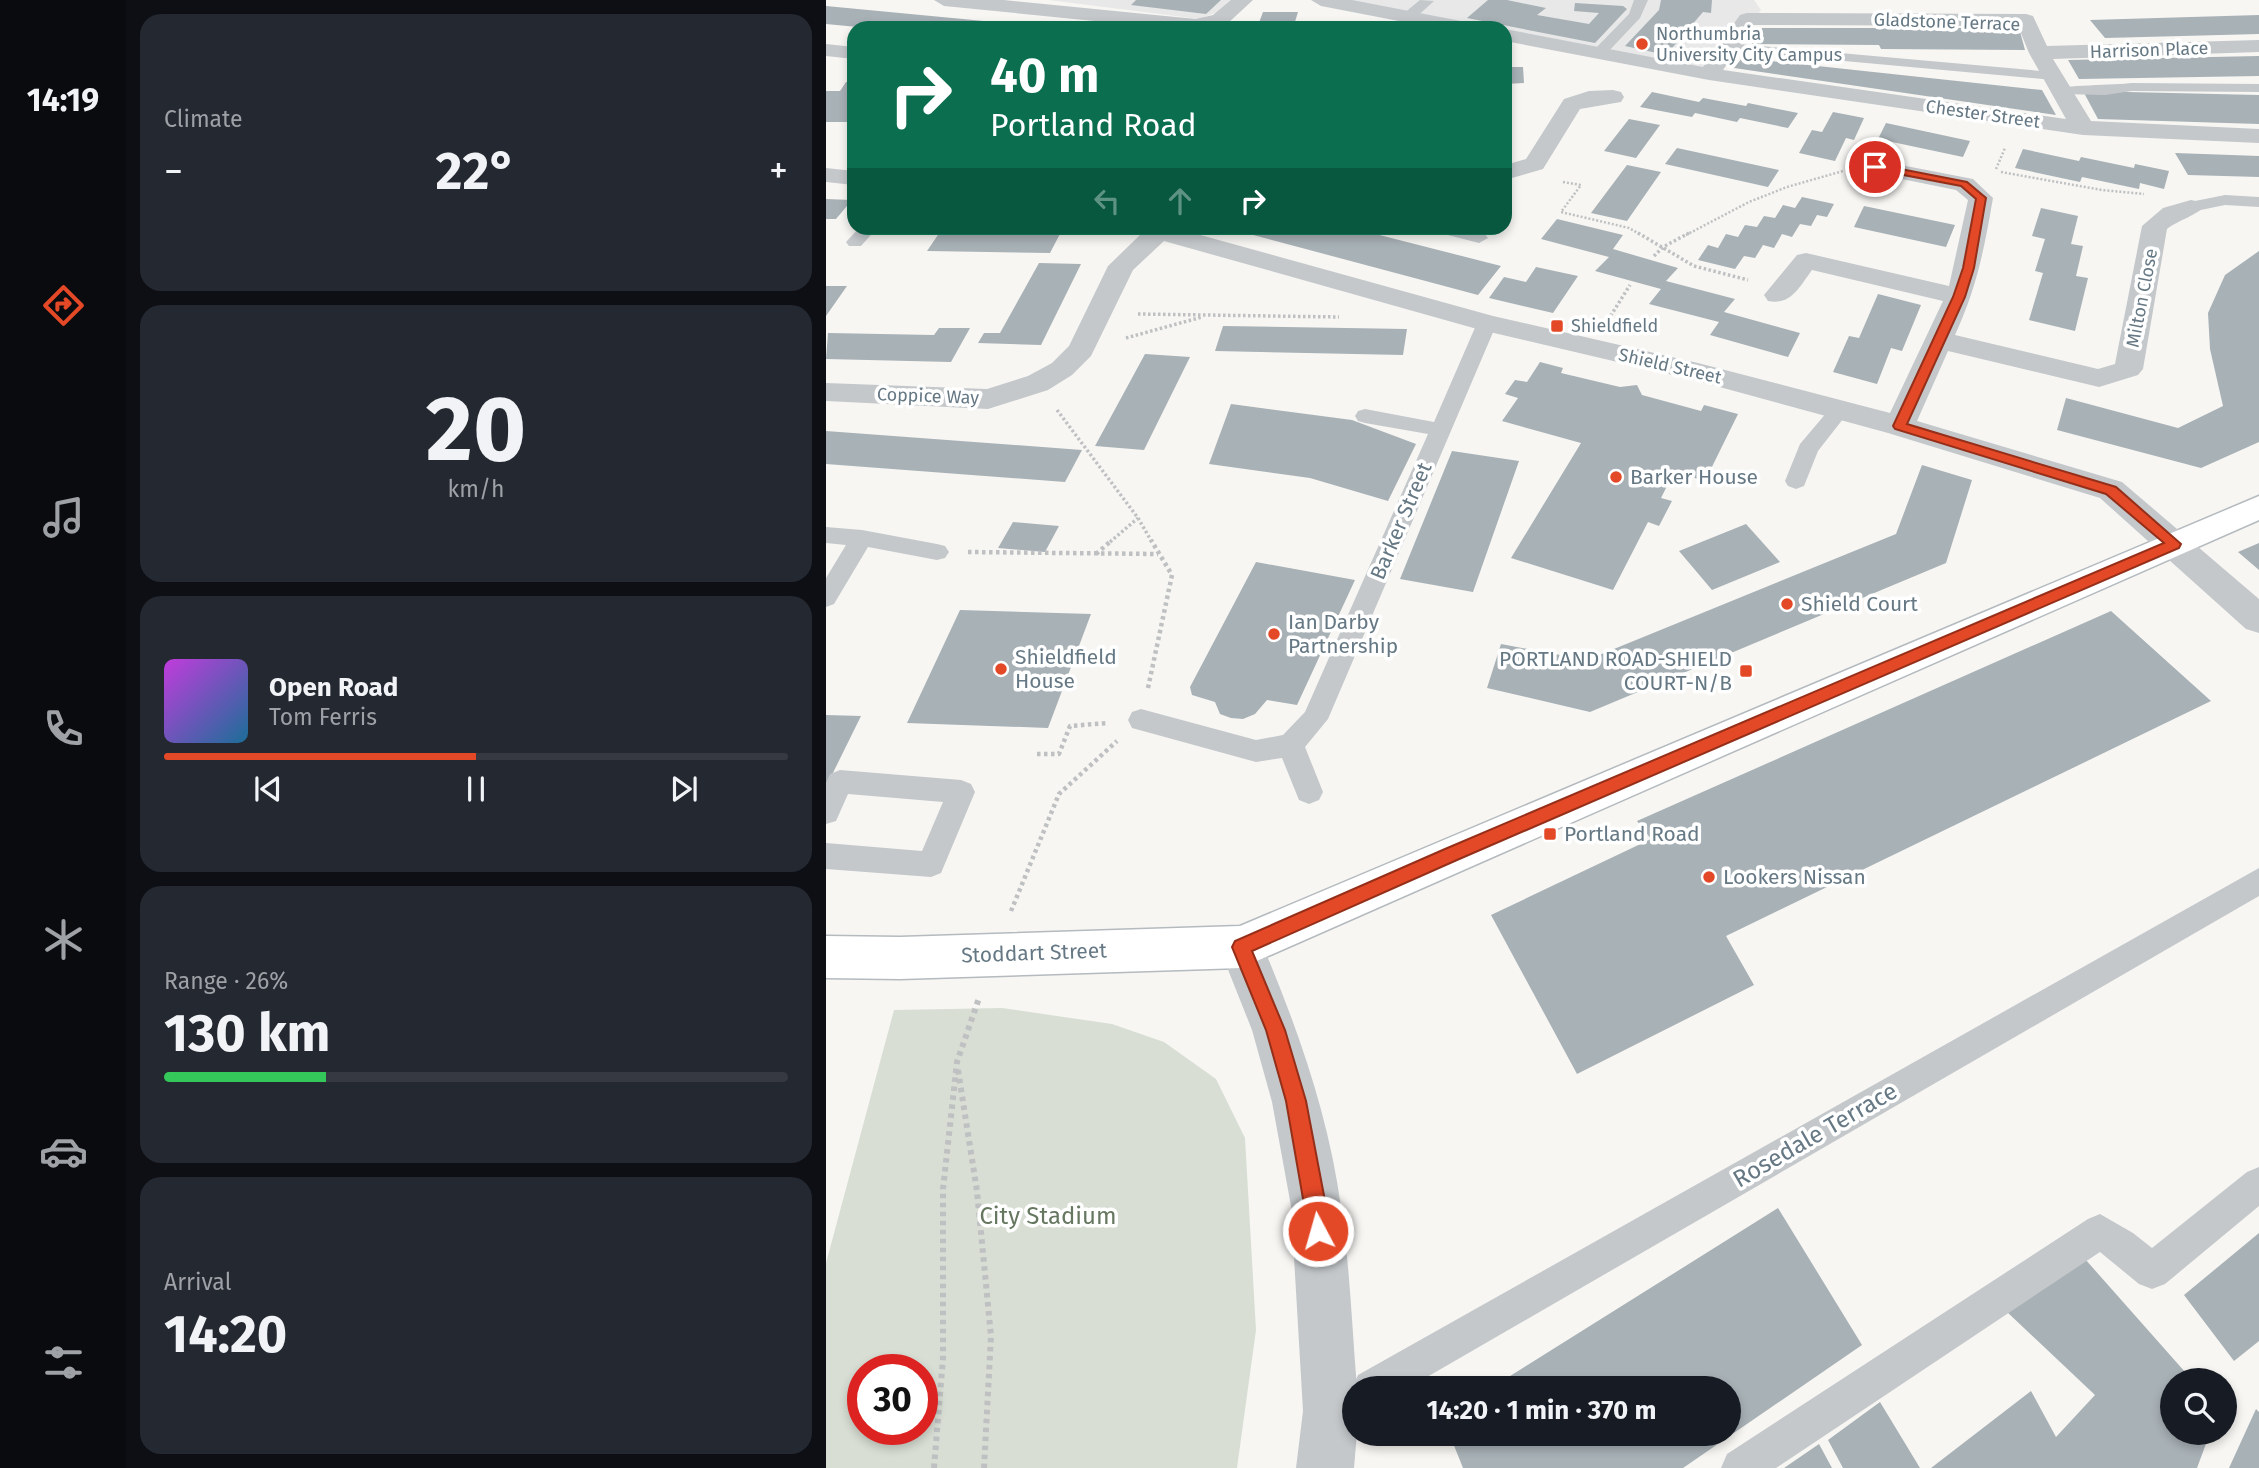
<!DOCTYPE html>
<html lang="en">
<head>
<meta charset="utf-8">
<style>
	:root { --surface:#171b24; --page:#242831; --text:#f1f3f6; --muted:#9ea1a6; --line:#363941; --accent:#e34827 }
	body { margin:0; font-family:"Fira Sans",sans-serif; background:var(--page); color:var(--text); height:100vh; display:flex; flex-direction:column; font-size:26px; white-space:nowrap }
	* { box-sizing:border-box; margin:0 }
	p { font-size:23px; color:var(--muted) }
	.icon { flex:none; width:38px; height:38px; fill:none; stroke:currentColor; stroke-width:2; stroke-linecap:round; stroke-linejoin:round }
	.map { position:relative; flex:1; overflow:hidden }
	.details { display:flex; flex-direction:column; gap:14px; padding:14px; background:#0d0f14; width:700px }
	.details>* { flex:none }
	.guide { position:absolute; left:21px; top:21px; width:665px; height:214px; border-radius:21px; box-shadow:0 4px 10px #0003; background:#0b6e4f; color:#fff; overflow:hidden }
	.tools { position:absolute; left:1334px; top:1368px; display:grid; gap:14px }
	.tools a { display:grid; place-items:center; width:77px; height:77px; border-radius:50%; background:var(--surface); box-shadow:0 4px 10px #0003; font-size:35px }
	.speed { position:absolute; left:21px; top:1354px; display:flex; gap:14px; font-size:35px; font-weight:700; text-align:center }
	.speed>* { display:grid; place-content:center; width:91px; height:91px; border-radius:50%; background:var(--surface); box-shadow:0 4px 10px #0003; line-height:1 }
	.speed .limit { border:10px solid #d22; background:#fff; color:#111 }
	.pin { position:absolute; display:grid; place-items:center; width:60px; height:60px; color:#fff; margin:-30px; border:4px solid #fff; border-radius:50%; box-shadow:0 2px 7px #0007 }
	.me { position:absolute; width:77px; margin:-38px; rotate:354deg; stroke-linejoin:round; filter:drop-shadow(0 0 5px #0008) }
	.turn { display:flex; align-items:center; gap:24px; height:147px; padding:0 28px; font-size:32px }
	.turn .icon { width:91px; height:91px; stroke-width:2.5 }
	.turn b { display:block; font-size:49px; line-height:60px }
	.lanes { display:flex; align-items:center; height:66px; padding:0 28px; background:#0003; justify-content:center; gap:35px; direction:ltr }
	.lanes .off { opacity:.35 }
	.big { font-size:52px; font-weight:700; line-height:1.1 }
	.details .widget { flex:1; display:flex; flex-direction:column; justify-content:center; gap:10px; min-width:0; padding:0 24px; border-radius:21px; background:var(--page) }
	.details .dial { align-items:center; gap:0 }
	.dial b { font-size:91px; line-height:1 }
	.song { display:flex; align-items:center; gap:21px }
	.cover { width:84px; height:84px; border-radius:10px; background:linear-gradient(135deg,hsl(290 70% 55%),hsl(200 70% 35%)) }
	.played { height:7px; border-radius:4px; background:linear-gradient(90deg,var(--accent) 50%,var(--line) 50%) }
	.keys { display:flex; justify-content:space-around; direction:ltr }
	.heat { display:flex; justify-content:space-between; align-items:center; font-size:38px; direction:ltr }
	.charge { height:10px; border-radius:5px; background:linear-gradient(90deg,#34c759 26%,var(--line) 0) }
	.trip { position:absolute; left:516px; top:1376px; width:399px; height:70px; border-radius:35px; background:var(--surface); box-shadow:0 4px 10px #0003; font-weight:700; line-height:70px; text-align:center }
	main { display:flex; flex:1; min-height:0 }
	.dock { display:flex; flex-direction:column; width:126px; justify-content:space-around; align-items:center; background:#090b0e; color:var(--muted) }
	.dock .icon { width:49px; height:49px }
	.dock .active { color:var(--accent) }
	.dock b { font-size:32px; color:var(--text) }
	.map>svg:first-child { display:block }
</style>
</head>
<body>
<main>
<nav class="dock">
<b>14:19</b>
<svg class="icon active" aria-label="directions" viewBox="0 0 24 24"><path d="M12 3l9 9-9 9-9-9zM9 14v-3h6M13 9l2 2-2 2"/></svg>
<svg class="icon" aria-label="music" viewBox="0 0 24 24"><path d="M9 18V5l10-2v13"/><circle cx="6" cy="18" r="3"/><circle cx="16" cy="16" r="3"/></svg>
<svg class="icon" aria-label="phone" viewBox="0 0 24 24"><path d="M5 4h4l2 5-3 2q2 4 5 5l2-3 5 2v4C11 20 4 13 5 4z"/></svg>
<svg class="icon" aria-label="climate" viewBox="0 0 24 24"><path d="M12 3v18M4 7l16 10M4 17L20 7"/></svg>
<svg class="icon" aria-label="car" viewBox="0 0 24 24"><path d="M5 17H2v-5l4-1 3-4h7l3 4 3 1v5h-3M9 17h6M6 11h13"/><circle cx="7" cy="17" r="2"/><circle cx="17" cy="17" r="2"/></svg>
<svg class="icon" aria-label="filters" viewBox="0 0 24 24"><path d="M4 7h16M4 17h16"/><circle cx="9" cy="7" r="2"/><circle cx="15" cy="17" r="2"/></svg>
</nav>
<section class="details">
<div class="widget"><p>Climate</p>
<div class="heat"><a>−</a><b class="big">22°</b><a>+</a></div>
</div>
<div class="widget dial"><b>20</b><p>km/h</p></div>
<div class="widget">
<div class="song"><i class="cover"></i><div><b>Open Road</b><p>Tom Ferris</p></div></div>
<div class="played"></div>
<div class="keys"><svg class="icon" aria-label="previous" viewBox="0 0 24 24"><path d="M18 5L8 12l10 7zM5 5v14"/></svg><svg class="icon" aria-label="pause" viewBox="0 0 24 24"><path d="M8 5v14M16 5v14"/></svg><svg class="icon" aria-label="next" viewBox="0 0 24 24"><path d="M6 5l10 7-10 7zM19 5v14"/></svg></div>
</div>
<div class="widget"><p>Range · 26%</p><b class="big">130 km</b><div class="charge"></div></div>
<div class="widget"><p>Arrival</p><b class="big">14:20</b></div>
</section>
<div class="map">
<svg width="1433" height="1468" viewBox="0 0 1433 1468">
	<rect width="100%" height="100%" fill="#f7f6f3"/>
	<path fill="#e7e8e7" d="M223 0H410L389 13 373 19Z
		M494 0H928L935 10 883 74 679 35V28H640Z"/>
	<path fill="#d8ded4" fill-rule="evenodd" d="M176 1008 286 1024 338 1042 390 1079 419 1138 430 1330 411 1468H0V1263L68 1010ZM37 1370H96V1430H37Z"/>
	<path fill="#a8b1b6" d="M310 0H395L380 14 305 5Z
		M662 0H681L720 8 711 15 763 24 773 13 748 11 749 3 797 6 801 9 769 43 641 18Z
		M835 0H886L885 13 877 12 840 55 799 46 833 10Z
		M0 6 210 26V28H42L0 24Z
		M437 12H472L468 25 499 24 498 28H431Z
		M1433 15V34L1279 38 1264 20Z
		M936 28H1193L1199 50 1055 49 1053 45 926 44Z
		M1433 56V76L1253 79 1242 60Z
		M916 58 1216 90 1230 115 908 68Z
		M679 67H697L698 83 679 84Z
		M20 82H28V113L22 122H0V91H14Z
		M1257 91 1433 95V124L1272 119Z
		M826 92 873 102 877 98 920 106 922 103 972 113 962 128 914 118 911 122 869 113 866 117 814 107Z
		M1007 112 1038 118 1028 140 1020 138 1009 161 973 153 986 130 996 132Z
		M803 119 834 125 810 158 778 151Z
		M1060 123 1144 141 1137 157 1052 139Z
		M851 148 953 170 942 187 839 164Z
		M1197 149 1253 161 1255 157 1308 168 1309 164 1343 171 1338 189 1314 183 1313 189 1256 177 1254 182 1189 168Z
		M1349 153 1433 156V177L1362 175Z
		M801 165 835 172 801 221 765 213Z
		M976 197 1008 204 1001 217 991 215 985 226 974 224 966 237 956 234 948 248 937 245 929 258 918 256 909 269 872 260 882 245 892 248 900 234 912 237 919 225 931 227 938 216 949 218 957 205 969 208Z
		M0 199 26 200 10 219H0Z
		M1038 206 1129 225 1120 247 1028 227Z
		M1215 208 1252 216 1245 244 1257 246 1250 276 1262 278 1249 331 1203 320 1217 273 1209 271 1219 239 1206 236Z
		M731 219 797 235 787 249 852 268 840 281 909 299 898 312 974 333 962 357 884 335 893 322 823 304 835 289 769 271 783 257 715 239Z
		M401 228H526L675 266 652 295Z
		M116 229 236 230 224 253 101 251Z
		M1433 251V442L1375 468 1231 430 1240 398 1352 428 1397 406 1384 349 1382 313 1399 275Z
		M213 263 255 264 215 345 152 343 158 333H174Z
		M710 267 752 276 727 313 663 298 678 277 700 282Z
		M0 286H21L0 316Z
		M1052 294 1095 305 1076 351 1065 348 1051 384 1007 372 1023 336 1033 338Z
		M397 326 581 329 577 355 389 351Z
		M113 328H144L125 362 0 359 2 333 108 335Z
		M319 354 364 357 318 450 269 446Z
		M714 362 737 368 735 373 794 387 811 385 816 395 875 411 878 405 912 414 879 481 848 472 835 498 846 501 833 526 822 522 787 590 685 558 755 443 676 421 692 398 679 394 689 380 701 382Z
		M405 404 526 420 590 444 562 501 484 478 383 464Z
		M0 431 256 450 239 482 0 464Z
		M626 451 693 461 647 592 574 579Z
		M1096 465 1146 480 1120 563 764 712 661 688 675 644 761 660 1070 534Z
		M187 522 233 526 219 552 172 548Z
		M920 524 954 562 886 590 853 551Z
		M1433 543V570L1412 552Z
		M430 562 529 580 471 705 441 700 429 714 417 719 405 718 394 714 389 702 366 695 364 687Z
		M134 610 265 614 222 728 81 723Z
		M1285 611 1385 701 900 936 928 985 751 1074 665 915 825 839 811 821Z
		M0 715 35 716 0 787Z
		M952 1208 1036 1345 857 1468H637L623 1433H903V1388H665Z
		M1433 1233V1341L1408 1361 1358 1295Z
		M1259 1259 1367 1381H1346V1433H1384L1371 1468H1105L1205 1391 1230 1437 1269 1395 1180 1311Z
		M1054 1402 1094 1468H1017L1002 1440Z
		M1430 1409 1433 1412V1468H1403Z
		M993 1444 1006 1468H958Z"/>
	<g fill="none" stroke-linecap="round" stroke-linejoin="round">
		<defs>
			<path id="secondary" d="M1433 496V520L415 968 74 979 0 978V936L74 937 414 926Z"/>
		</defs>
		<use href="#secondary" stroke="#b4babe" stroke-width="3"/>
		<path stroke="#bec0c2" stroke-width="2.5" stroke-dasharray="2 2" stroke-linecap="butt" d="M1170 169 1179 148
			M1175 172 1276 190 1318 194
			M737 182 755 185 735 212 803 228 815 235
			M860 235 923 202 961 187 1017 171"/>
		<path stroke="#bec0c2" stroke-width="3.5" stroke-dasharray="2.5 2.5" stroke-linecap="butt" d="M812 233 868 266 922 280
			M828 256 837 247 863 233
			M312 314 513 317
			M782 320 804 285
			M300 338 376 317
			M231 410 312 518 326 542
			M284 542 312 518"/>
		<path stroke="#bec0c2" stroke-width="4.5" stroke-dasharray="3.5 3.5" stroke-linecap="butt" d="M142 552 332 554
			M270 554 286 540
			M322 688 346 575 325 540
			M211 754H233L244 726 282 723
			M185 911 233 794 291 741"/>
		<path stroke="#bec0c2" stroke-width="6" stroke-dasharray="4.5 4.5" stroke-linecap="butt" d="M132 1070 151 1191 165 1336 158 1468
			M108 1468 117 1358V1189L131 1062 153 998"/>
		<path fill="#c4c8cb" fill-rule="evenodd" d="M594 0 608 1 587 20H577V14Z
			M808 0H822L814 18 778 56H768V50L803 14Z
			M902 43 1227 72 1234 76 1227 80 897 50V44Z
			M1306 83 1433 84V92L1306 91 1279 95 1235 94 1228 90C1233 85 1291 85 1306 83Z
			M1399 195 1433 197V207L1399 205 1365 212 1357 207 1359 203Z
			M33 228H51L35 246H23L20 242Z
			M607 228H634L659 234 662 238 653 243 610 232Z
			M661 317 671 323 502 719 479 747 497 792 493 800 483 804 473 800 456 758 430 762 306 728 302 720 306 712 315 709 430 740 457 735 479 712 602 434 539 423 532 421 529 416 532 411 539 409 608 422 651 323Z
			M1014 403 1021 405 1024 410 992 451 978 486 970 489 962 486 959 481 974 444 1007 405Z
			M0 527 36 530 111 544 119 546 123 552 119 558 111 560 42 547 8 604 0 607V578L20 545 0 543Z
			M14 770 135 780 145 784 149 792 115 873 105 877 0 869V843L96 851 117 802 22 794 10 821 0 824V783L4 774Z
			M1433 868V896L582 1388H528V1394L526 1388 532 1375Z
			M1433 1167V1206L1339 1284 1326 1289 1313 1284 1274 1252 950 1468H895L901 1454 1262 1219 1274 1214 1307 1233 1326 1248 1421 1172Z"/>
		<path fill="#c4c8cb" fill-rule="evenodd" d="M108 0H178L370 19 387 15 405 0H427L401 24 385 28H339L118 6Z
			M485 0H526L640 22 647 24 650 28H609L495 6Z
			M921 13 1200 14 1207 16 1221 46 1433 40V52L1227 59 1265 121 1433 129V143L1257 135 883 80 679 41V29L877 67 914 15ZM927 25 1192 26 1203 53 1240 119 897 70Z
			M0 44 28 47V59L0 56Z
			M787 90 795 92 798 97 795 102 754 109 717 169 679 180V165L700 159 738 99 763 91Z
			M1049 160 1147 179 1167 198C1158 250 1151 287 1129 335L1272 369 1289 364 1316 226 1337 208 1365 200 1374 202 1377 207C1373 214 1351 221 1341 229L1317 369 1312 375 1273 387 1122 351 1091 421 1296 482 1433 599V633L1420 629 1274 498 1062 433 868 380 651 329 338 241 307 270 265 356 246 375 222 390 162 409 0 401V383L161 389 202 376 226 363 243 346 282 266 315 234 309 228H349L667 316 872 363 1064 413 1117 301 986 270C974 286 965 306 942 301L938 295 971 255 980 253 1123 286 1142 200 1130 190 1041 172 1037 167 1041 162Z
			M0 168 28 171V185L0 182Z
			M415 926 431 932C469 1021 502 1111 515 1207 524 1267 526 1328 531 1388H528V1433H531L528 1468H470L477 1411 465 1206 446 1102 426 1030 393 947 399 932Z"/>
		<use href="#secondary" fill="#fff" fill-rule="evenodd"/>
	</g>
	<path fill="#e34827" stroke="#942f19" stroke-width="2" d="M1049 164 1141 182 1160 198 1148 268 1139 297 1081 424 1290 487 1355 544 1353 548 631 860 426 951 459 1030 480 1101 500 1206 502 1231 499 1239 492 1242 484 1239 460 1101 440 1030 406 947 409 941 619 849 1338 543 1280 494 1069 429 1067 426 1127 297 1137 268 1150 199 1135 186 1046 169 1044 167Z"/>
	<g fill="#e34827" stroke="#fff" stroke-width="2.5">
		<circle cx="816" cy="44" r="7"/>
		<rect x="724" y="319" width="14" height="14" rx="3.5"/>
		<circle cx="790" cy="477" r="7"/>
		<circle cx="961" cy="604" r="7"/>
		<circle cx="448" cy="634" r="7"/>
		<circle cx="175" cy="669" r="7"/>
		<rect x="913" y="664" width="14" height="14" rx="3.5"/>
		<rect x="717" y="827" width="14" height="14" rx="3.5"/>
		<circle cx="883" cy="877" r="7"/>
	</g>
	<g text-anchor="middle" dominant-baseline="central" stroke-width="7" stroke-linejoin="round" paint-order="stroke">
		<g font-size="18" fill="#657884" stroke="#fff">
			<text transform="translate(1121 22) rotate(2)">Gladstone Terrace</text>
			<text transform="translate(1323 50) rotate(-2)">Harrison Place</text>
			<text transform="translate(1157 114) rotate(8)">Chester Street</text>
			<text transform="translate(1316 298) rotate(-79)">Milton Close</text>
			<text transform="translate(844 366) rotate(13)">Shield Street</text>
			<text transform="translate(102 396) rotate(2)">Coppice Way</text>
		</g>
		<g font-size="18" fill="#657884" stroke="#fff" text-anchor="start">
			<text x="830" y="34">Northumbria<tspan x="830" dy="21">University City Campus</tspan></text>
			<text x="745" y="326">Shieldfield</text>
		</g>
		<g font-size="21" fill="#657884" stroke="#fff" text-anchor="start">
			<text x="804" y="477">Barker House</text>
			<text x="975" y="604">Shield Court</text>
			<text x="462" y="622">Ian Darby<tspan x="462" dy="24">Partnership</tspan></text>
			<text x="189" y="657">Shieldfield<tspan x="189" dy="24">House</tspan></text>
			<text x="906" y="659" text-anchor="end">PORTLAND ROAD-SHIELD<tspan x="906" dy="24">COURT-N/B</tspan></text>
			<text x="738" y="834">Portland Road</text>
			<text x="897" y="877">Lookers Nissan</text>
		</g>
		<g font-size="21" fill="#657884" stroke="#fff">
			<text transform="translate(575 521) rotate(-67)">Barker Street</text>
			<text transform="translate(208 953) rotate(-2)">Stoddart Street</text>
		</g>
		<g font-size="24" fill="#657884" stroke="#fff">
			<text transform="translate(989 1135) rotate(-30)">Rosedale Terrace</text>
		</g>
		<g font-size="24" fill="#667760" stroke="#fff">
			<text x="222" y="1216">City Stadium</text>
		</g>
	</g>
</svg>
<div class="tools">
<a><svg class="icon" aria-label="search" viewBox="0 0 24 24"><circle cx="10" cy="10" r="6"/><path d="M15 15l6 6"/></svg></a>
</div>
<div class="speed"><div class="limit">30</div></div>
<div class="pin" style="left:1049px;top:167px;background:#d93025"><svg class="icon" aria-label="arrive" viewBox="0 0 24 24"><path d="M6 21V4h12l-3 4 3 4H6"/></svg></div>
<svg class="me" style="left:492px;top:1231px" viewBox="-20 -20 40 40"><circle r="17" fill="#e34827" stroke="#fff" stroke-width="3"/><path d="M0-11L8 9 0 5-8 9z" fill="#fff"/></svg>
<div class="trip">14:20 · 1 min · 370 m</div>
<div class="guide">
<div class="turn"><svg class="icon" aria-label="right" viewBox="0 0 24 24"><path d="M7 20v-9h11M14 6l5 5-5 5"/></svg><div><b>40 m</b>Portland Road</div></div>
<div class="lanes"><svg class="icon off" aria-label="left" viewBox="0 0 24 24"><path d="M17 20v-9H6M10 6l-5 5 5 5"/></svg><svg class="icon off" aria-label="ahead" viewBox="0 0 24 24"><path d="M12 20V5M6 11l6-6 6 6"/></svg><svg class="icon" aria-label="right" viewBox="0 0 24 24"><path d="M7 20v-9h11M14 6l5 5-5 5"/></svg></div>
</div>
</div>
</main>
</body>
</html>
